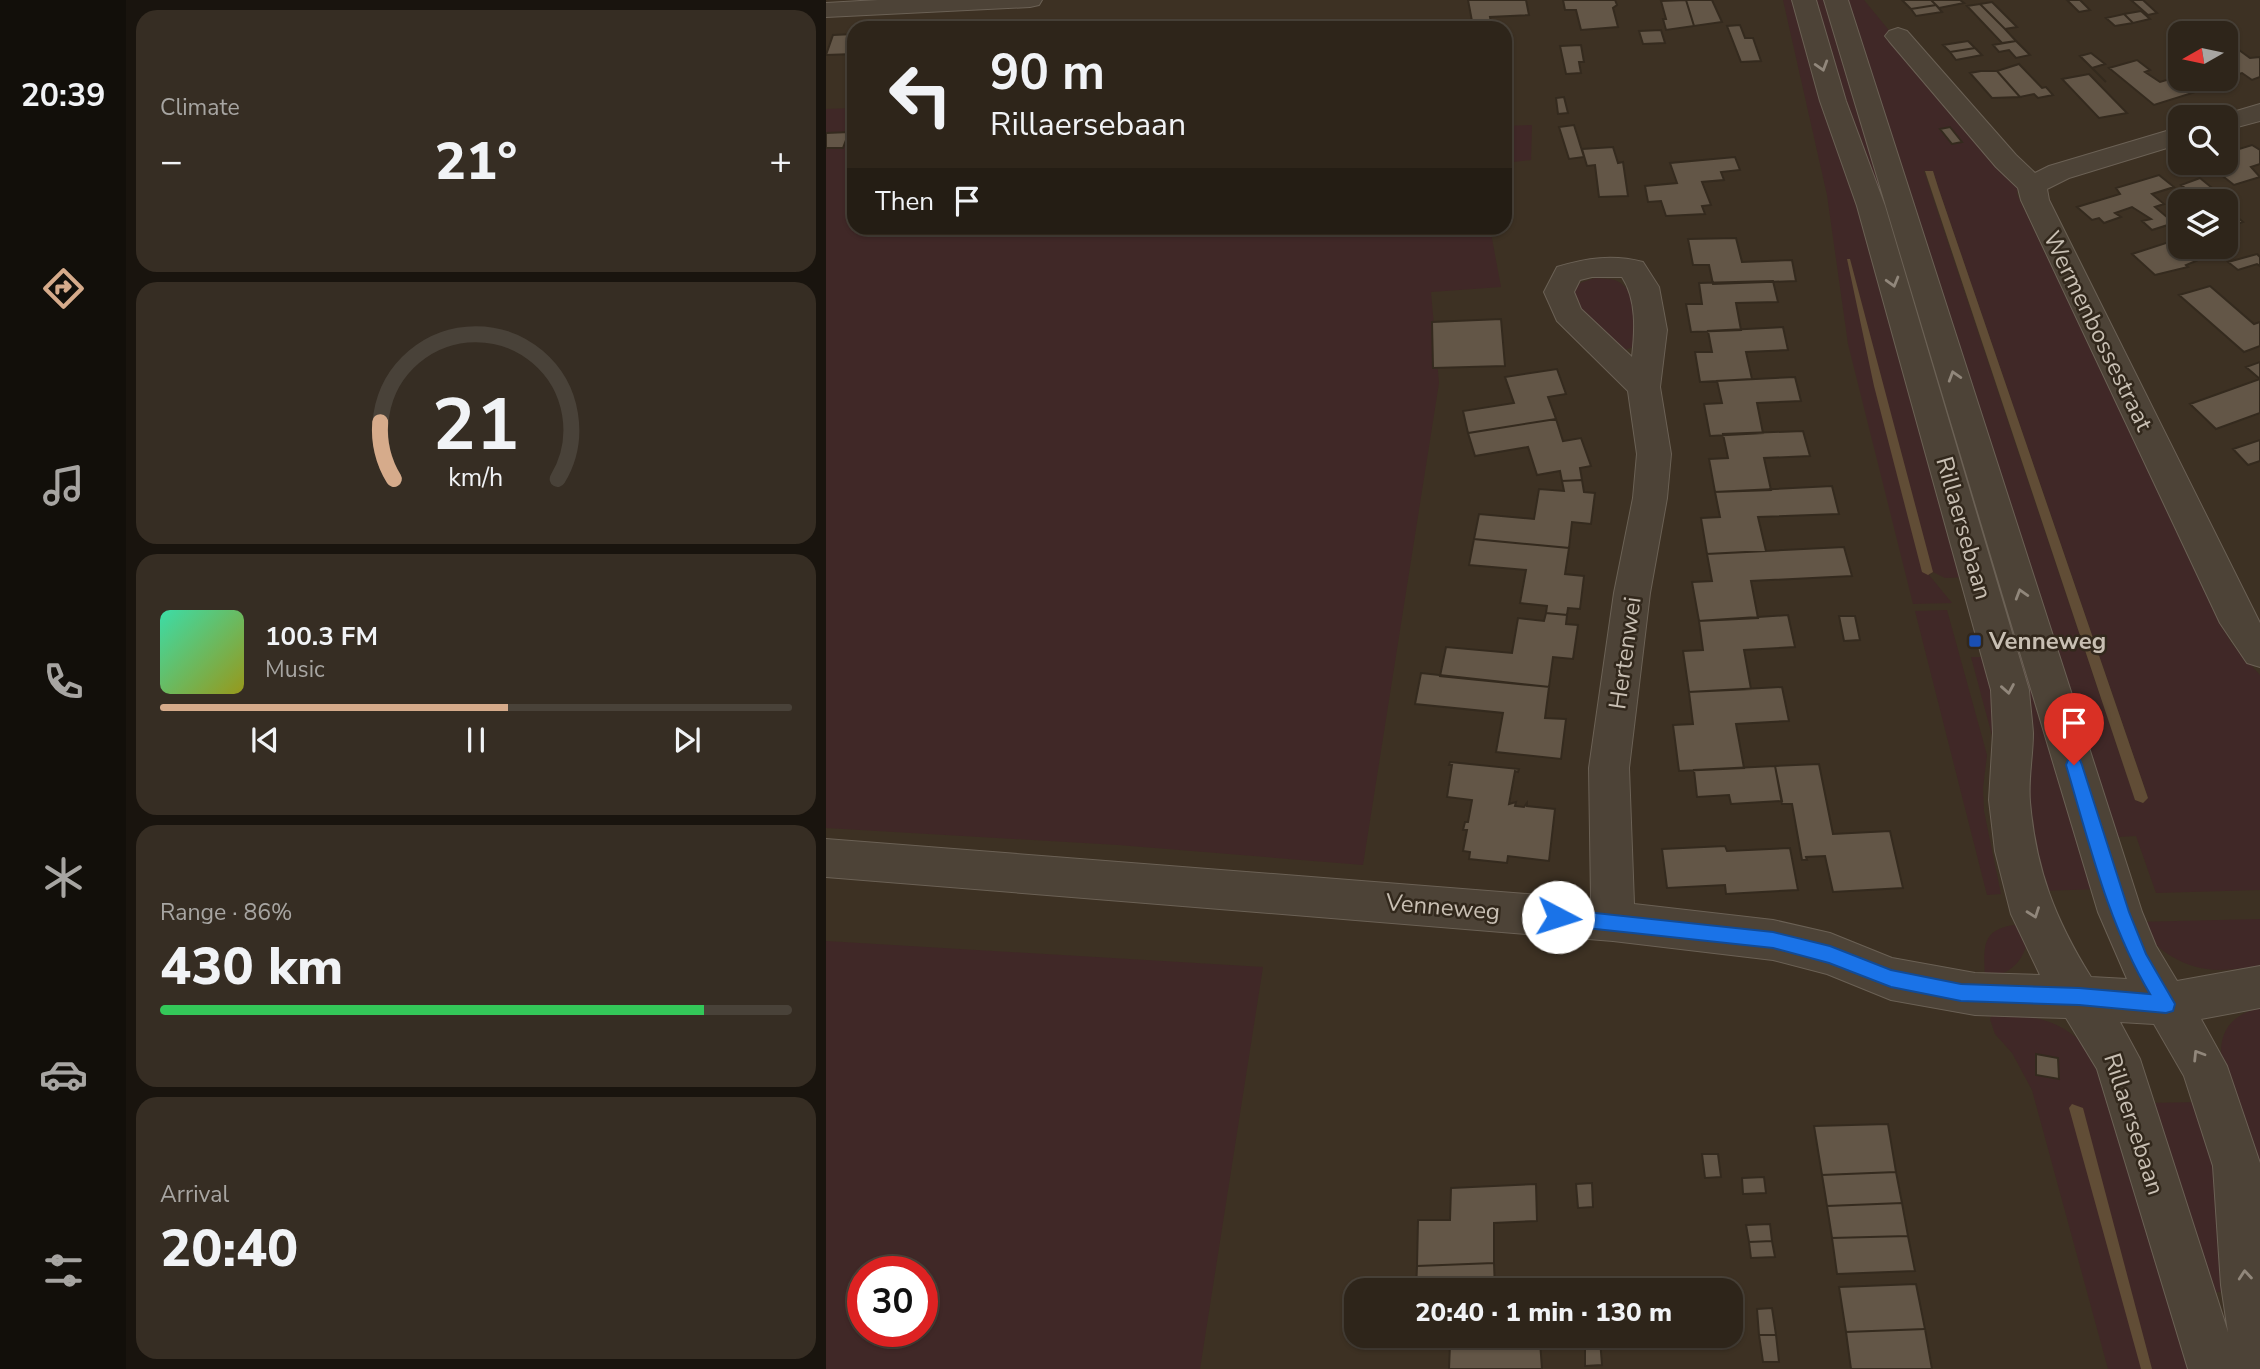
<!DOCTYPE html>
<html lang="en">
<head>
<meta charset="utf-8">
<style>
	:root { --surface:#2e251a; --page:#362d23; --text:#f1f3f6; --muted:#a7a5a2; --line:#494239; --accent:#d6ab8b }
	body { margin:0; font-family:"Nunito Sans",sans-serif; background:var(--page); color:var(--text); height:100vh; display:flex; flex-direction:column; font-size:26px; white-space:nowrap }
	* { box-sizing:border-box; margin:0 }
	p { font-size:23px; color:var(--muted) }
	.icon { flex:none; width:38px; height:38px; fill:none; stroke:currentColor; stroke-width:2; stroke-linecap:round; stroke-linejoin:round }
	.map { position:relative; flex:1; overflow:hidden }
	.sheet { display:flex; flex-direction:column; gap:10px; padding:10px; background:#19140e; width:700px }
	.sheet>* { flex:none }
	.hud { position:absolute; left:21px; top:21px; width:665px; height:214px; border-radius:21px; box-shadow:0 2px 5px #0004,0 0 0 2px var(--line); background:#2e251a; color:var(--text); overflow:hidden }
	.needle { width:46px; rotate:261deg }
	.tools { position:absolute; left:1342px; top:21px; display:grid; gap:14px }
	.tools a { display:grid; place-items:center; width:70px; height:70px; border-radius:14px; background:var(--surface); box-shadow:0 2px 5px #0004,0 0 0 2px var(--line); font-size:35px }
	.speed { position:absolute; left:21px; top:1256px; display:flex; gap:14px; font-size:35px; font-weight:700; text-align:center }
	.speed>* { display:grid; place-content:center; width:91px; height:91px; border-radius:50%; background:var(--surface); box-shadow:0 2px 5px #0004,0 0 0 2px var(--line); line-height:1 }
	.speed .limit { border:10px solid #d22; background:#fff; color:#111 }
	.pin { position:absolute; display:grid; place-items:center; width:60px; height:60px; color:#fff; margin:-72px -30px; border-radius:50% 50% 50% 0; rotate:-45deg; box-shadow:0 0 7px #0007 }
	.pin .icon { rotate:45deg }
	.me { position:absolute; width:77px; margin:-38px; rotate:95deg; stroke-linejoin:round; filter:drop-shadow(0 0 5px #0008) }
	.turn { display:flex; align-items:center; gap:24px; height:147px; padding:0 28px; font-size:32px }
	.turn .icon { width:91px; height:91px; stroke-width:2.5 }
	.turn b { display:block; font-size:49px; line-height:60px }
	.then { display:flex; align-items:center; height:66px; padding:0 28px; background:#0003; gap:14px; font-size:26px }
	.big { font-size:52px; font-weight:800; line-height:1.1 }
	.sheet .widget { flex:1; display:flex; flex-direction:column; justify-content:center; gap:10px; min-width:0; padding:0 24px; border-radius:21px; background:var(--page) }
	.sheet .dial { align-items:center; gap:0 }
	.dial svg { height:182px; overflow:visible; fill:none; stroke:var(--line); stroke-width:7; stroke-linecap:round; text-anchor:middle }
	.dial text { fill:var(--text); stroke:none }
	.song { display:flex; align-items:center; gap:21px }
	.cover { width:84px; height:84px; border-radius:10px; background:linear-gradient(135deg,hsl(160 70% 55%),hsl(60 70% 35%)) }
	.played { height:7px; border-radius:4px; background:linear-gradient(90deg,var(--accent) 55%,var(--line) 55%) }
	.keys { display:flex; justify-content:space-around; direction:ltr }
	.heat { display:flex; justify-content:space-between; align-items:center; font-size:38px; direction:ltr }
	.charge { height:10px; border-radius:5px; background:linear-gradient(90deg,#34c759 86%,var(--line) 0) }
	.trip { position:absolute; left:518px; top:1278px; width:399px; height:70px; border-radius:21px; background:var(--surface); box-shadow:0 2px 5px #0004,0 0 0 2px var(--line); font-weight:800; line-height:70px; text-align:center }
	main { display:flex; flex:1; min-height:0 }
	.dock { display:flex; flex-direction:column; width:126px; justify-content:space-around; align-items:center; background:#120f0a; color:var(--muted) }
	.dock .icon { width:49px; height:49px }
	.dock .current { color:var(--accent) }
	.dock b { font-size:32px; color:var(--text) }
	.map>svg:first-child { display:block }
</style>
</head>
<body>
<main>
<nav class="dock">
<b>20:39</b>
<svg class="icon current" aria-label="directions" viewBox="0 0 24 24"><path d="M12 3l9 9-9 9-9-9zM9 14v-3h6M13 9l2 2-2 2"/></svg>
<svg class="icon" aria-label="music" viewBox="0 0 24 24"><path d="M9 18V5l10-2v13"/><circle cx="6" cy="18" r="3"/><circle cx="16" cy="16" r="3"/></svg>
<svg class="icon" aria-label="phone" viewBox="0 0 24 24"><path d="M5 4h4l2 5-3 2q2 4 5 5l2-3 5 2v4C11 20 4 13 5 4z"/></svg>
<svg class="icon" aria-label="climate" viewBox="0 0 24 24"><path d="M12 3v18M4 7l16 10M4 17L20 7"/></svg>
<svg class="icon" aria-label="car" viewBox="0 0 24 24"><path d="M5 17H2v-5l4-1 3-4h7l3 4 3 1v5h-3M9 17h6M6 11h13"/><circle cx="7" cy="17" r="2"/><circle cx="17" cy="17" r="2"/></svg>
<svg class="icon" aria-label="filters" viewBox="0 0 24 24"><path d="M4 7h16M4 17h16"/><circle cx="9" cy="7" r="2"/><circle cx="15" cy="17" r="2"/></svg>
</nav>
<section class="sheet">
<div class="widget"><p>Climate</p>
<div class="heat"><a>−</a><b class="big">21°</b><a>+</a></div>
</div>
<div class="widget dial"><svg viewBox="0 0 100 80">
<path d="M14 69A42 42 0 1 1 86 69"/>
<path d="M14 69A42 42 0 0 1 8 44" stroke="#d6ab8b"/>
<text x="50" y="56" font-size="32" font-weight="700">21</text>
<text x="50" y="72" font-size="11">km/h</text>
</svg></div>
<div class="widget">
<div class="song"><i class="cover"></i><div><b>100.3 FM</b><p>Music</p></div></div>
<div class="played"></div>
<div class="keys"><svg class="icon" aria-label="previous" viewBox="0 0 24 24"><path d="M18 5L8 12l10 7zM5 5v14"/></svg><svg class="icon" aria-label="pause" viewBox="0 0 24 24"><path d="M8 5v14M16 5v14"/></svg><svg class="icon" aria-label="next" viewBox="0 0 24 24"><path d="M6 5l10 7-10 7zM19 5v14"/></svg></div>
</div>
<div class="widget"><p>Range · 86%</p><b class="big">430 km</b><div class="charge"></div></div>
<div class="widget"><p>Arrival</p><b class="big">20:40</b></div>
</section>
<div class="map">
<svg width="1434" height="1369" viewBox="0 0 1434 1369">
	<rect width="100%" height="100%" fill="#3d3123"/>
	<path fill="#402827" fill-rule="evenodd" d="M957 0H969L1142 577 1119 578 1107 572 1103 575 1126 603 1087 604 1022 344 1001 195Z
		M987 0H1002L1274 889 1214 891 1197 799Z
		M1017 0H1038L1192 187 1191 194 1396 627 1406 644 1434 675V890L1330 893 1310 836 1292 837ZM1098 171H1107L1112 187 1322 798 1317 803 1309 800Z
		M28 108V228H664L675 287 605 292 613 383 537 865 292 845 0 828V109Z
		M706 125 705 160 679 163V126Z
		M770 278C777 279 787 278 793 282 813 294 809 327 809 346L799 350 785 343 745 301C746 284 755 282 770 278Z
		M1121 610 1161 755 1157 788 1158 811 1175 894 1161 895 1089 611Z
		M1145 657H1164L1171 754Z
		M1434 919V967C1421 967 1408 970 1394 970 1358 970 1330 950 1309 922Z
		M1195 924 1201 943C1195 965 1182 975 1159 977 1157 942 1157 928 1195 924Z
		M0 941 437 967 374 1369H0ZM37 1272H96V1332H37Z
		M1434 1008V1272L1395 1052C1395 1027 1410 1013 1434 1008Z
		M1166 1015C1216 1015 1235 1020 1271 1056L1374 1369H1282L1206 1090 1186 1053 1169 1034 1164 1019Z
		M1376 1102 1390 1158 1401 1291 1375 1294 1319 1103Z"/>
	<path fill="#614d36" d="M1099 171H1107L1112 187 1322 798 1317 803 1309 800Z
		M1021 259H1024L1107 572 1102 575 1096 572 1048 386Z
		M1246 1104 1257 1108 1326 1369H1315L1243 1108Z"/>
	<path fill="#635647" stroke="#342a1e" stroke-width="2" d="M642 0H700L703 15 664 17 666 28H628L627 22 646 21Z
		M737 0H789L791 5 787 8 792 27 755 30 750 10H739Z
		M860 0H886L896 22 868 26Z
		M860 0 868 26 840 30 837 19H840L835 1Z
		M1076 0H1105L1110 5 1085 9Z
		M1105 0H1134L1138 3 1113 8Z
		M1241 0H1254L1264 10 1253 12Z
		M1305 0H1317L1331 13 1322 15Z
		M1166 2 1191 27 1179 29 1154 4Z
		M1154 4 1179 29 1190 41 1176 43 1141 6Z
		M1110 5 1116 12 1090 16 1085 9Z
		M1315 11 1324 19 1307 23 1298 14Z
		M1298 14 1307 23 1289 26 1280 18Z
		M914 25 919 38H927L935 61 915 62 901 26Z
		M835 30 839 43 817 44 813 31Z
		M1395 30 1410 40 1402 42 1424 58 1434 57V77L1426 80 1416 73 1400 78V33H1383Z
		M28 34V54L0 55 7 35Z
		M1142 41 1149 48 1124 52 1117 45Z
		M1190 41 1204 55 1190 58 1183 50 1173 52 1167 45Z
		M755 45 758 62H753L755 73 740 74 734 46Z
		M1149 48 1156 55 1130 60 1124 52Z
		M1265 53 1279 64 1266 68 1280 82 1254 56Z
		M1311 60 1324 70 1319 72 1334 82 1354 76V79H1365L1379 89 1328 105 1283 68Z
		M1193 64 1216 88 1220 87 1227 95 1212 98 1208 94 1194 97 1171 71Z
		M1155 71H1171L1194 97 1166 98 1144 73Z
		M1263 74 1301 113 1273 118 1236 79Z
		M738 97 742 113 732 114 730 98Z
		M748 125 758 157 743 159 733 127Z
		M1124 127 1136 142 1126 144 1114 129Z
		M23 132 17 148H0V133Z
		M1426 145 1434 150V164L1425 167 1434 177 1408 185 1380 163H1400V153Z
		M787 147 792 163 797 162 802 196 773 197 769 165 761 166 756 149Z
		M909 157 914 170 895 172 898 180 876 182 885 205 876 206 879 214 840 216 835 201 822 202 819 186 851 183 844 163Z
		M1333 175 1348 187 1326 194 1338 204 1329 207 1348 223 1326 230 1316 221 1325 219 1306 207 1289 213 1295 217 1278 223 1273 218 1266 220 1251 207 1294 194 1290 188Z
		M1374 178 1396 196 1376 201 1355 185Z
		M1400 208 1417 222 1406 226 1400 221Z
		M910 238 916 262 966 260 970 281 887 284 883 265H867L862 239Z
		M1346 241 1370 261 1360 265 1362 267 1329 275 1306 254Z
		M1431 254 1434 257V266L1431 264 1412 270 1402 262Z
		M947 281 952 302 910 303 915 330 865 332 860 304H876L873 283Z
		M1384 286 1428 324 1434 322V346L1418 352 1353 295Z
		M675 319 679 366 607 368 606 322Z
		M957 327 962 350 920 352 926 379 874 382 869 352H886L882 331Z
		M1434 362V413L1390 429 1364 404 1434 379 1420 367Z
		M731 369 740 394 722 397 730 419 642 433 637 411 688 403 679 377Z
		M969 377 975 401 931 403 937 433 884 436 878 404 896 403 891 381Z
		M730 419 737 441 755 438 765 466 754 468 756 480 736 481 734 471 711 475 702 447 649 456 642 433Z
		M977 431 984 456 938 458 945 490 889 492 883 459 902 458 897 434Z
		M1434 440V461L1422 465 1407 449Z
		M756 480 758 492 769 493 765 524 746 522 743 548 648 539 653 514 708 519 713 489 738 491 736 481Z
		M1006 486 1013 514 932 517 940 551 881 554 875 518 894 517 889 492Z
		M648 539 743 548 739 574 758 576 754 609 742 608 741 615 720 613 721 606 694 603 700 570 643 565Z
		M1018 547 1026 576 925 581 932 618 873 621 866 582 886 581 881 554Z
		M720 613 741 615 740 624 752 625 747 659 727 657 723 687 614 676 620 647 686 653 692 618 718 621Z
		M962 615 969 647 918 650 925 689 863 692 857 651 877 650 873 621Z
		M1013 616H1029L1034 640 1018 641Z
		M595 673 723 687 719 718 740 719 735 759 670 752 677 713 589 704Z
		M956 687 963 721 910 724 918 768 853 771 847 725 867 724 863 692Z
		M624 762 693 769 692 772 689 771 683 804 690 802 689 806 698 807 701 803V806L729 809 723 861 682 856 681 863 643 859 644 852 637 851 641 830H637L639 822H642L646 800 621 797 626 765H623Z
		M993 764 1007 834 1064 831 1077 888 1007 892 999 856 980 857 981 860H976L966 804H956L949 766Z
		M949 766 956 801 905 804 903 795 871 797 868 770Z
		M899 846 901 851 964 848 972 890 900 894 899 885 841 888 836 849Z
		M1210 1054 1232 1058 1233 1079 1210 1075Z
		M1062 1124 1070 1172 996 1175 988 1126Z
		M876 1154H892L895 1177 879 1178Z
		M1070 1172 1076 1203 1001 1206 996 1175Z
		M938 1177 940 1193 917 1194 916 1178Z
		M766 1183 767 1207 752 1208 750 1184Z
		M710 1184 711 1221 668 1223V1263L591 1266 592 1220H624L625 1188Z
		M1076 1203 1082 1236 1006 1238 1001 1206Z
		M944 1224 946 1241 923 1242 920 1225Z
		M1082 1236 1089 1271 1011 1274 1006 1238Z
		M946 1241 949 1257 925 1258 923 1242Z
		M668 1263 669 1290H590L591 1266Z
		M1090 1284 1099 1329 1020 1332 1013 1287Z
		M946 1308 950 1335H933L931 1309Z
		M1099 1329 1106 1369H1025L1020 1332Z
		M624 1335H714V1341L624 1344Z
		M933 1335H950L953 1362H937Z
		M759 1339H774L776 1365 759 1366Z
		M714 1341 716 1369H623L624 1344Z"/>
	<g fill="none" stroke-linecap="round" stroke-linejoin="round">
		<defs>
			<path id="minor" d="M52 0H216L213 5 204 7 0 17V3Z
				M966 0H990L1020 101 1059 206 1203 690C1204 704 1206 719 1207 733 1207 756 1202 779 1204 802 1210 870 1229 919 1265 977L1301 979 1272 912 998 0H1022L1316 912 1330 946 1351 981 1434 966V1008L1375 1019 1401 1066 1434 1163V1369H1362L1271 1069 1240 1018 1149 1015 1065 1000 1001 974 947 960 787 941 0 877V839L765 899 763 768 788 593 807 498 811 454 802 391 731 321 718 292 731 267C760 258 787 254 817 262L833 287 841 330 834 387 845 454 841 498 824 593 803 768 808 904 947 920 1004 933 1066 958 1149 973 1214 975 1185 914 1169 851 1163 800 1167 733 1165 690 1031 206 994 101ZM766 277H796C811 300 809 331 806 357L755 309 748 292 754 280ZM1294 1022 1328 1024 1358 1076 1387 1166 1395 1285 1402 1332 1314 1059Z
				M1072 28 1081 31 1190 155 1209 173 1223 166 1354 127V144L1243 178 1221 189 1223 200 1434 623V667L1421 663 1394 623 1195 200 1192 188 1170 167 1063 41 1059 36 1063 31Z
				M1434 104V121L1400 130V117H1390Z"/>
		</defs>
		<use href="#minor" stroke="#6b6155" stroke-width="2"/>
		<use href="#minor" fill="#4d4337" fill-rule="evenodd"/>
	</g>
	<defs><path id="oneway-chevron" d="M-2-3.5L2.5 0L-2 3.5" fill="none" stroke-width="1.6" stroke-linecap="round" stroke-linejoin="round" transform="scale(1.75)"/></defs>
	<g stroke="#91877b">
		<use href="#oneway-chevron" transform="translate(996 66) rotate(73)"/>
		<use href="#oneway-chevron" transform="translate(1067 282) rotate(74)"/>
		<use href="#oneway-chevron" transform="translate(1128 376) rotate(-107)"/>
		<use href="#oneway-chevron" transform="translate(1195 594) rotate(-107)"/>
		<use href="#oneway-chevron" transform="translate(1182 689) rotate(80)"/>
		<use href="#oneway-chevron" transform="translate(1208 913) rotate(70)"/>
		<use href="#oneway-chevron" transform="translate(1372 1055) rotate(-122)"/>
		<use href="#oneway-chevron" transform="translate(1419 1275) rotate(-95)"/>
	</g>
	<path fill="#1a73e8" stroke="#114b97" stroke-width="2" d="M1248 758 1254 760 1256 765 1303 912 1320 954 1349 1004 1347 1011 1340 1013 1253 1005 1135 1001 1065 987 1003 963 947 948 732 925 726 923 723 917 726 911 732 909 947 932 1004 946 1065 970 1135 984 1253 988 1324 994C1282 924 1263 842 1240 765L1242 760Z"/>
	<rect fill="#1a4fb4" stroke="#32281c" stroke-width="2.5" x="1142" y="634" width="14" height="14" rx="3.5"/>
	<g text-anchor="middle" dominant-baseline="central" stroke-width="5" stroke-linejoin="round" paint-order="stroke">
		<g font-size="24" fill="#c8bfb3" stroke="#32281c">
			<text transform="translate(1272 331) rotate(64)">Wermenbossestraat</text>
			<text transform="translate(1138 528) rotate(74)">Rillaersebaan</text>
			<text transform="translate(799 653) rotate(-82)">Hertenwei</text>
			<text transform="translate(617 907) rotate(5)">Venneweg</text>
			<text transform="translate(1308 1124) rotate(72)">Rillaersebaan</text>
		</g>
		<g font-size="24" font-weight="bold" fill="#c8bfb3" stroke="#32281c" text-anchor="start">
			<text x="1163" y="641">Venneweg</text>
		</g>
	</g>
</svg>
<div class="tools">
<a><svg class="needle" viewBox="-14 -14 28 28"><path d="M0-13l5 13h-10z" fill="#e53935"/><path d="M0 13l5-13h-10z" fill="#a7a5a2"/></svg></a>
<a><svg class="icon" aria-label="search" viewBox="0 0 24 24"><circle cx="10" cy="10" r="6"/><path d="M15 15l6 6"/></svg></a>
<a><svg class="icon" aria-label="layers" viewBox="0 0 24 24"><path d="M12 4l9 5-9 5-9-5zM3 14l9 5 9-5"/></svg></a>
</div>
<div class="speed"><div class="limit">30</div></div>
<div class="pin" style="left:1248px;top:765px;background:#d93025"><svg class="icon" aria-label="arrive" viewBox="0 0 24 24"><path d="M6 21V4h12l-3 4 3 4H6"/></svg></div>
<svg class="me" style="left:732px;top:917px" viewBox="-20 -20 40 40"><circle r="19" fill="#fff"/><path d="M0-13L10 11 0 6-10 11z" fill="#1a73e8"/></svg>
<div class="trip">20:40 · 1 min · 130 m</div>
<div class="hud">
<div class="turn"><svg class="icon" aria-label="left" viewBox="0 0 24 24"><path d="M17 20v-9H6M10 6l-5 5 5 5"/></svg><div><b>90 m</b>Rillaersebaan</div></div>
<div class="then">Then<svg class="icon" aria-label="arrive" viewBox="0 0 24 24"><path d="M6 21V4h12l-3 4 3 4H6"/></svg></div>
</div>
</div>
</main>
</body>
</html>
